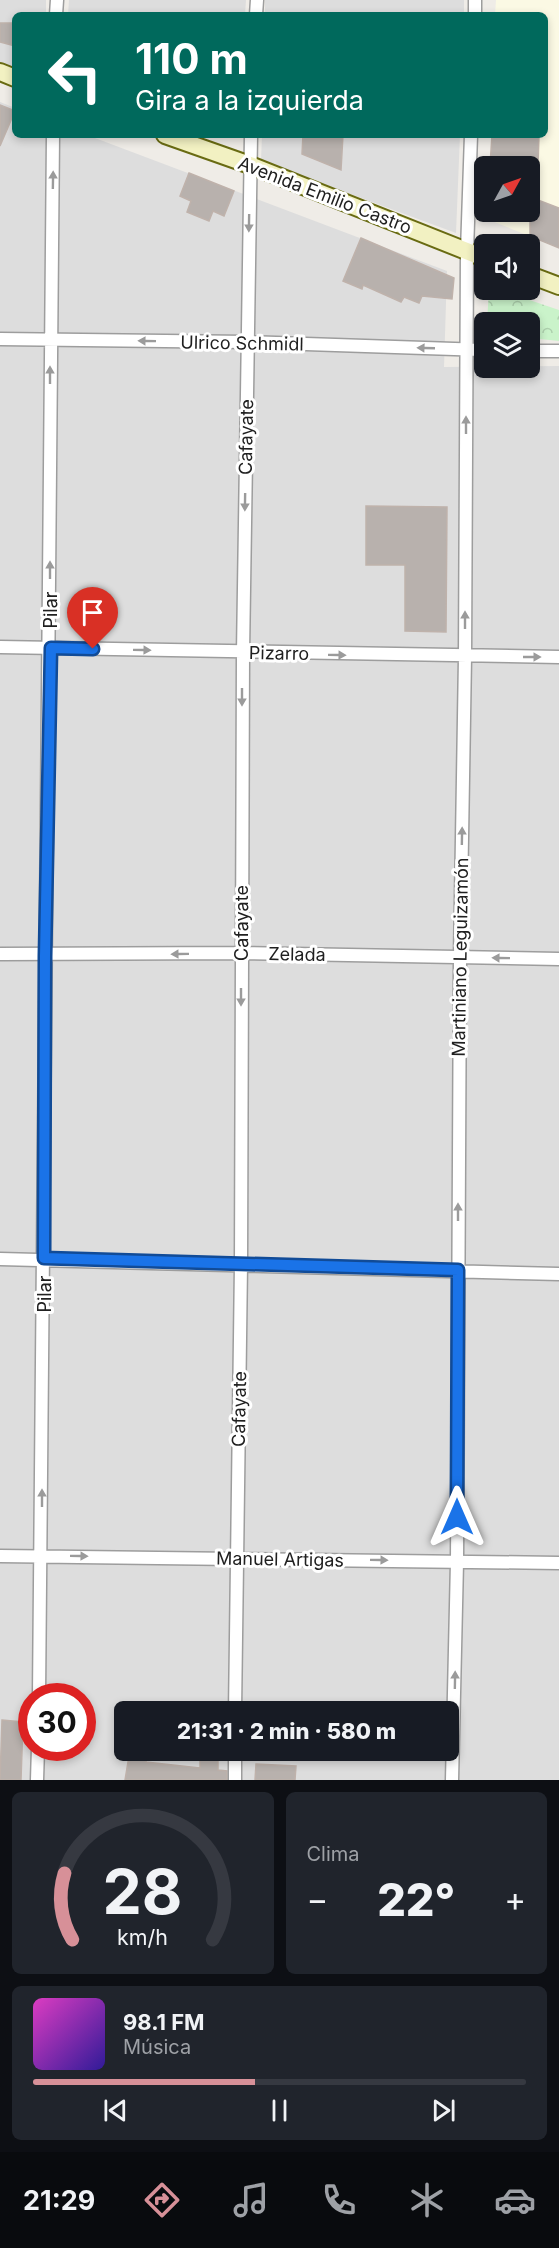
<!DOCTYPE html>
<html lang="es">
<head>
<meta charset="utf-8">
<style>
	:root { --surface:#171b24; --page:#20242c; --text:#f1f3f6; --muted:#9ea1a6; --line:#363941; --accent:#d79098 }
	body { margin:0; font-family:Inter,sans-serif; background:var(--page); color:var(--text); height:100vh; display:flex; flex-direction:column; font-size:22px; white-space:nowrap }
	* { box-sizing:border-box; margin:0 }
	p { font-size:20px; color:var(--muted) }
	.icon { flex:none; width:33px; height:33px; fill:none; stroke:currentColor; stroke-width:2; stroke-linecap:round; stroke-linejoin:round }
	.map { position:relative; height:1780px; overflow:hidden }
	.drawer { display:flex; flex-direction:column; gap:12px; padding:12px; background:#0d0f14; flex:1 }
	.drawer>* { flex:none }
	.top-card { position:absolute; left:12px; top:12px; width:536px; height:126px; border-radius:9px; box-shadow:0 3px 9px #0003; background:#00695c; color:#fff; overflow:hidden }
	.needle { width:39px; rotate:50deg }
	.fabs { position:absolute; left:474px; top:156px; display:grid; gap:12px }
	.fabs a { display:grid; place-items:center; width:66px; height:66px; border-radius:9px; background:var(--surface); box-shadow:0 3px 9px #0003; font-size:30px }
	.speed { position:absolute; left:18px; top:1683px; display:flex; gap:12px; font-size:30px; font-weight:700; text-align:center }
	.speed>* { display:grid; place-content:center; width:78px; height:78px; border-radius:50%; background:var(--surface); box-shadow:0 3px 9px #0003; line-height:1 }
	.speed .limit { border:9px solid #d22; background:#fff; color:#111 }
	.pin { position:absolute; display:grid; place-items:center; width:51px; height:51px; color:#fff; margin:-62px -26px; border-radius:50% 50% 50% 0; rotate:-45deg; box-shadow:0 0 6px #0007 }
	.pin .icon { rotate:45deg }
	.me { position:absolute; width:66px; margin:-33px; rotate:0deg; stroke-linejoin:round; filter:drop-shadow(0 0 4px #0008) }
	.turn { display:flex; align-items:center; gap:21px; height:126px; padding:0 24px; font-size:27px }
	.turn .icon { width:78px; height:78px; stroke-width:2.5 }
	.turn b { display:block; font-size:42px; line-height:51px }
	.big { font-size:45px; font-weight:800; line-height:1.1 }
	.drawer .tile { flex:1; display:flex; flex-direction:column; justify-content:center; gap:9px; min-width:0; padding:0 21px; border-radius:9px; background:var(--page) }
	.drawer .dial { align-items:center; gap:0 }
	.dial svg { height:156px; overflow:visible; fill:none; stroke:var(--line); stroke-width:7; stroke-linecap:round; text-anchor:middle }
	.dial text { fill:var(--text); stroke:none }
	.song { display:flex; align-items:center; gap:18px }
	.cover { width:72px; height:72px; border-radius:9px; background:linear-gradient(135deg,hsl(310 70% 55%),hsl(250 70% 35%)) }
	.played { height:6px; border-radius:3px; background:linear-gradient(90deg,var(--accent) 45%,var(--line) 45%) }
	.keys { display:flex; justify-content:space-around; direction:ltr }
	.heat { display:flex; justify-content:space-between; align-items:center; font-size:33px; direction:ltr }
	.drawer .tiles { flex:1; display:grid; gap:12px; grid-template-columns:1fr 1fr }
	.tile:last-child { grid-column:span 2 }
	.trip { position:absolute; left:114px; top:1701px; width:345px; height:60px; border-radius:9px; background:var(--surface); box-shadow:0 3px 9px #0003; font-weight:800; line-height:60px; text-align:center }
	.dock { display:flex; height:96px; justify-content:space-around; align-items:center; background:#090b0e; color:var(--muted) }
	.dock .icon { width:42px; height:42px }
	.dock .on { color:var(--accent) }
	.dock b { font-size:27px; color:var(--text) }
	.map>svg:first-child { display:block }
</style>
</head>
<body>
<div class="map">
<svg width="559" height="1780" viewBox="0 0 559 1780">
	<defs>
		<pattern id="park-crowns" width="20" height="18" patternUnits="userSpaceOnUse" patternTransform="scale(1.5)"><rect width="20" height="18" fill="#caf3ca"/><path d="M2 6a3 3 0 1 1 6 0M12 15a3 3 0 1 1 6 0" fill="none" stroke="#add0ad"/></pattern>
	</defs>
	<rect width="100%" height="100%" fill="#efece7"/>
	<path fill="#ddd" fill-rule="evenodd" d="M0 0H46V15H15V69L0 64Z
		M69 0H246L245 15H68Z
		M265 0H464V15H265Z
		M0 102 15 108V135H87L447 271 444 367 559 366V1780H0ZM32 1696H82V1748H32ZM124 1712H448V1750H124Z
		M262 135H460L456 233 261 161Z"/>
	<path fill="#fbf9e4" d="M496 0H559V248L492 221 489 212H530V166H490L492 135H544V15H495Z"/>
	<path fill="url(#park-crowns)" d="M489 290H500L559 310V341L530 338V322H487Z"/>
	<path fill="#b8b1ad" stroke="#bfb2ab" stroke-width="1.5" d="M0 23H15V46L0 42Z
		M0 105 15 111 0 146Z
		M303 135H343L341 170 302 154Z
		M492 135H539L538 166H490Z
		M189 173 234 191 224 216 213 211 209 221 187 212 191 201 180 196Z
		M530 197 559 208V248L530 236Z
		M361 238 454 278 452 299 422 296 419 303 404 297 401 302 363 285 362 289 343 281Z
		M366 506 447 507 446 632 405 631V565H366Z
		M2 1720 23 1722 21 1780H0Z
		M130 1750H148L146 1762 200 1768V1750H218V1770L227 1771V1780H125Z
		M256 1764 296 1766 295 1780H255Z"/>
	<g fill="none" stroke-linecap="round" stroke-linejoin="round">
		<defs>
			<path id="street" d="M56 15 57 0
				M256 15 257 0
				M475 15V0
				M0 339 247 342 484 350
				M530 351H559
				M0 647 559 657
				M0 954 241 953 559 959
				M0 1259 559 1274
				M0 1556 559 1563
				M39 1696 53 135
				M235 1712 241 1264 243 653 251 135
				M37 1780 38 1748
				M235 1780V1750
				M452 1780 457 1562 460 958 465 657 467 251 471 135"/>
			<path id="secondary" d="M0 72 15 78
				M165 135 250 165 484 258
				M530 275 559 286"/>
		</defs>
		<use href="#street" stroke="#9d9d9d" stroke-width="15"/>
		<use href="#secondary" stroke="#696b12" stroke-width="20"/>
		<use href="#street" stroke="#fff" stroke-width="12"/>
		<use href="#secondary" stroke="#f2f1c2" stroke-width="16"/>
	</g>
	<defs><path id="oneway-solid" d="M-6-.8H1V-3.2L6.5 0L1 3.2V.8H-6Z" transform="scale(1.5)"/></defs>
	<g fill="#9b9b9b">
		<use href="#oneway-solid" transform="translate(53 180) rotate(-89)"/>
		<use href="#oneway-solid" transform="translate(249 223) rotate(91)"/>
		<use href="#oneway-solid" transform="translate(147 341) rotate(-179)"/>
		<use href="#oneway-solid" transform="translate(426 348) rotate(-178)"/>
		<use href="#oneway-solid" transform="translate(50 375) rotate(-90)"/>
		<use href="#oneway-solid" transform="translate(466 425) rotate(-90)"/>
		<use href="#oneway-solid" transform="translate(245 502) rotate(91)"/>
		<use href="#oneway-solid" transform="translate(50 570) rotate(-90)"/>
		<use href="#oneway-solid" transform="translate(465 620) rotate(-90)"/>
		<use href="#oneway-solid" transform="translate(142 650) rotate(1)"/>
		<use href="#oneway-solid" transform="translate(337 655) rotate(1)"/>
		<use href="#oneway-solid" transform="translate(532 657)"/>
		<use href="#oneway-solid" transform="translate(242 697) rotate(90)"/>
		<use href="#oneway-solid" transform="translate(462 836) rotate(-89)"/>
		<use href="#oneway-solid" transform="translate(180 954) rotate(179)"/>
		<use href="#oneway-solid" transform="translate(501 958) rotate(-179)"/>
		<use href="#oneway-solid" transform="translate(241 997) rotate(90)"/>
		<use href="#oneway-solid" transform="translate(458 1212) rotate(-90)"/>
		<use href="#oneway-solid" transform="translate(42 1498) rotate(-90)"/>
		<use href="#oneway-solid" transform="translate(79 1556) rotate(1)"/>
		<use href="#oneway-solid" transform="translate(379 1560) rotate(1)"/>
		<use href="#oneway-solid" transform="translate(455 1680) rotate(-89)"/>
	</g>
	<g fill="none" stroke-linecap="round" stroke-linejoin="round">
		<defs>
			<path id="route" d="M93 649 51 648 45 956 44 1258 458 1270 457 1517"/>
		</defs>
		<use href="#route" stroke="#114b97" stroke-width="15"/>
		<use href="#route" stroke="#1a73e8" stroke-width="10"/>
	</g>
	<g text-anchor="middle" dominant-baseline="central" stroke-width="6" stroke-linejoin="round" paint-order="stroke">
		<g font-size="18" fill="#202020" stroke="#fff">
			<text transform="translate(325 195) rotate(21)">Avenida Emilio Castro</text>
			<text transform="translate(242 343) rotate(1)">Ulrico Schmidl</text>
			<text transform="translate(246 437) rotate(-89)">Cafayate</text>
			<text transform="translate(50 610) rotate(-90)">Pilar</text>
			<text transform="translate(279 653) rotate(1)">Pizarro</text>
			<text transform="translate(241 923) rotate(-90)">Cafayate</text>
			<text transform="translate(297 954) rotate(1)">Zelada</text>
			<text transform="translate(460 957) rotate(-89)">Martiniano Leguizamón</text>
			<text transform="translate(44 1294) rotate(-90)">Pilar</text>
			<text transform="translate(239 1409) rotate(-89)">Cafayate</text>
			<text transform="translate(280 1559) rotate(1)">Manuel Artigas</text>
		</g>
	</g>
</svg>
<div class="fabs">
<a><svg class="needle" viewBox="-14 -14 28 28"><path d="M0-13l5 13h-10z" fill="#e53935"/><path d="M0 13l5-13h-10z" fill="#9ea1a6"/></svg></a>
<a><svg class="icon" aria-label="sound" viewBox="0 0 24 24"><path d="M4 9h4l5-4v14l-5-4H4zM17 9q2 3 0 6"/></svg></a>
<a><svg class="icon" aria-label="layers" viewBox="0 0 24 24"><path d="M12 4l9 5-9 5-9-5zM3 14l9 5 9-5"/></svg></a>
</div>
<div class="speed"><div class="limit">30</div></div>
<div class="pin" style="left:93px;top:649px;background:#d93025"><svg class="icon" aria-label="arrive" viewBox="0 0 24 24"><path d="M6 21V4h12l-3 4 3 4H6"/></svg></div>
<svg class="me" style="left:457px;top:1517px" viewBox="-20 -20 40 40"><path d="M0-17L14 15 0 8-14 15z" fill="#1a73e8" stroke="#fff" stroke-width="4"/></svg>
<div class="trip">21:31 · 2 min · 580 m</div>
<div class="top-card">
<div class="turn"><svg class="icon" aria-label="left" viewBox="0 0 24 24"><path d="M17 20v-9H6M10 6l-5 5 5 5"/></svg><div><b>110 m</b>Gira a la izquierda</div></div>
</div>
</div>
<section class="drawer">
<div class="tiles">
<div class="tile dial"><svg viewBox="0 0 100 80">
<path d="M14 69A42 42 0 1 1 86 69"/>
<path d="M14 69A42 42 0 0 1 10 35" stroke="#d79098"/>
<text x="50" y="56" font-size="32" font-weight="700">28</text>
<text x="50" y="72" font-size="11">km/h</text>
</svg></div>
<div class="tile"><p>Clima</p>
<div class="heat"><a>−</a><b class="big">22°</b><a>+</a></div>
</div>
<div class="tile">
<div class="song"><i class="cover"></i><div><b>98.1 FM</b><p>Música</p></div></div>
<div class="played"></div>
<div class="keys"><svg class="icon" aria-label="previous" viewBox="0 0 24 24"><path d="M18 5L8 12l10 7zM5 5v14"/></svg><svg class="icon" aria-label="pause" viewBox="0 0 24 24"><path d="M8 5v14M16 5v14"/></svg><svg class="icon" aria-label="next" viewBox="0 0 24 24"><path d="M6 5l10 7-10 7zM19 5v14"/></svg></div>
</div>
</div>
</section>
<nav class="dock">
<b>21:29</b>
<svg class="icon on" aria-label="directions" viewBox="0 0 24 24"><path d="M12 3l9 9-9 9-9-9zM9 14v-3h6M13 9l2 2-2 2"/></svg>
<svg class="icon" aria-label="music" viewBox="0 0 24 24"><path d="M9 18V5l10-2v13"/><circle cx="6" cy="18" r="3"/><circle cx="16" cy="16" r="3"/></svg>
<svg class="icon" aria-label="phone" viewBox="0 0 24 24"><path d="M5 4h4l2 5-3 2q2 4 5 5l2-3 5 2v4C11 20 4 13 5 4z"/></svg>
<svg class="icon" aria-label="climate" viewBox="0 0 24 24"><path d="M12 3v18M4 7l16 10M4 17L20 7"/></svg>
<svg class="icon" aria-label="car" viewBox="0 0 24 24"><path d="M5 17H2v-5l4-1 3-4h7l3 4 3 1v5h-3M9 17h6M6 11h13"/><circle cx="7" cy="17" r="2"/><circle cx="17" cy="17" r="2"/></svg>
</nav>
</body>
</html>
